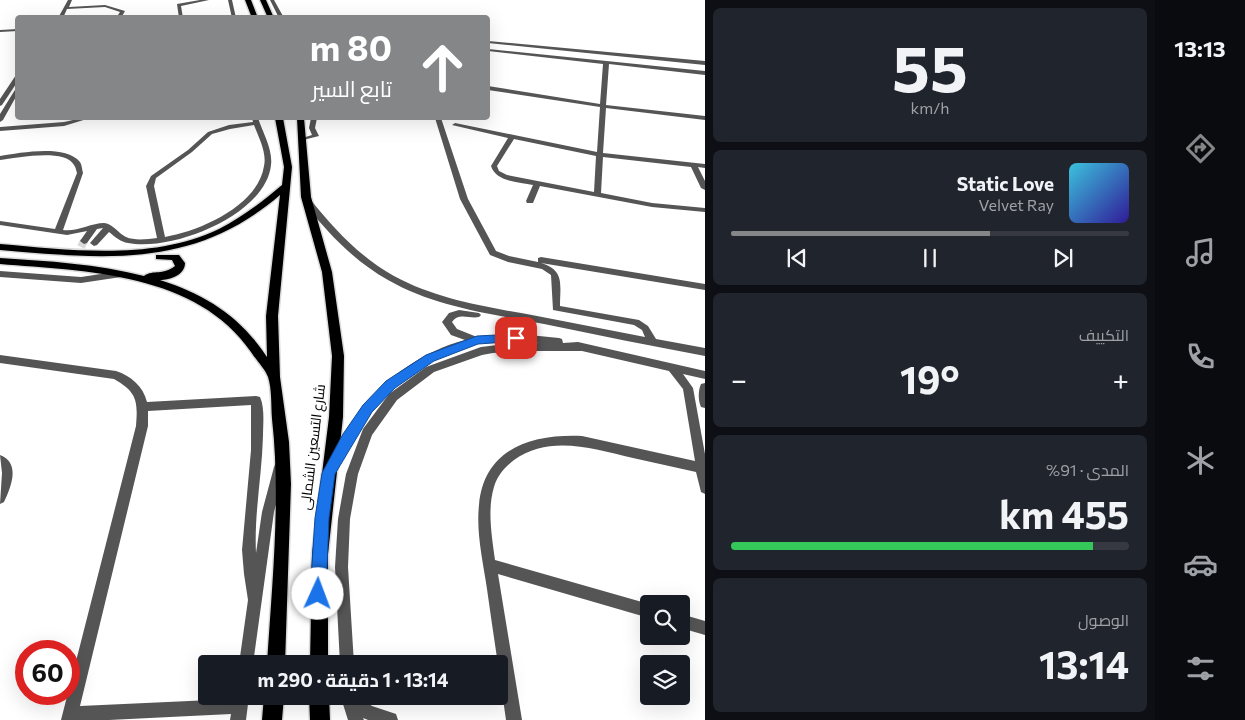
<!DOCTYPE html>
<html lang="ar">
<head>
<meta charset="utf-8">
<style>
	:root { --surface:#171b24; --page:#20242c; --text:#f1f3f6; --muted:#9ea1a6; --line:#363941; --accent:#858687 }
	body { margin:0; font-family:Commissioner,Cairo,sans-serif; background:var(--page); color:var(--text); direction:rtl; height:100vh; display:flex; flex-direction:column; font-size:19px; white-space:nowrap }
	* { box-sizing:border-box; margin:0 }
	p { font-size:16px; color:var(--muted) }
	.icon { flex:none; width:28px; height:28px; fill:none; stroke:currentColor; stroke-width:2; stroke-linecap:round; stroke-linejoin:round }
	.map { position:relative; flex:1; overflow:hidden; direction:ltr }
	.drawer { display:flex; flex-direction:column; gap:8px; padding:8px; background:#0d0f14; width:450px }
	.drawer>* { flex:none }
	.banner { position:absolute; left:15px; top:15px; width:475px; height:105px; border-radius:5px; box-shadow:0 5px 20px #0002; direction:rtl; background:#858687; color:#fff; overflow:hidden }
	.buttons { position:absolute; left:640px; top:595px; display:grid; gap:10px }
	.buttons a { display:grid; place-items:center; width:50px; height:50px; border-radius:5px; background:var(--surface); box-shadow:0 5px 20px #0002; font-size:25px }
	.speed { position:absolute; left:15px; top:640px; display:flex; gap:10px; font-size:25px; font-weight:700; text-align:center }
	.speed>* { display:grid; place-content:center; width:65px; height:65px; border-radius:50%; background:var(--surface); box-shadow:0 5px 20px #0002; line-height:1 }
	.speed .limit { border:8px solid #d22; background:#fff; color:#111 }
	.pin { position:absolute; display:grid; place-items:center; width:42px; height:42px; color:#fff; margin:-21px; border-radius:10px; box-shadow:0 2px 8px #0006 }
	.me { position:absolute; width:55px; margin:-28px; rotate:2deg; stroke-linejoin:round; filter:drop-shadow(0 0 4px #0008) }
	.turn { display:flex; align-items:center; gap:18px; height:105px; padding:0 15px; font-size:22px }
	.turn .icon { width:65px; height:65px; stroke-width:2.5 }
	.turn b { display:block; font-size:35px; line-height:42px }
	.big { font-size:38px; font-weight:700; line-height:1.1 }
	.drawer .widget { flex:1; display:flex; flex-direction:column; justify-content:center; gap:8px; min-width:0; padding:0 18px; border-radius:8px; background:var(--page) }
	.drawer .dial { align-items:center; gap:0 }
	.dial b { font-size:65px; line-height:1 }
	.song { display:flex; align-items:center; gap:15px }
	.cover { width:60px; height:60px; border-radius:8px; background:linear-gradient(135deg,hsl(190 70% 55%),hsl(250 70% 35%)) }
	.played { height:5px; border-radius:2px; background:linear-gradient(90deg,var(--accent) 65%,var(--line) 65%) }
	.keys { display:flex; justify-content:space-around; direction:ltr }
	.heat { display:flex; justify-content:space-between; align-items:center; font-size:28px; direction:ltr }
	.charge { height:8px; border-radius:4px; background:linear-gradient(90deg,#34c759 91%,var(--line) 0) }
	.trip { position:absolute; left:198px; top:655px; width:310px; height:50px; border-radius:5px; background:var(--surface); box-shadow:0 5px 20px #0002; font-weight:700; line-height:50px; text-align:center; direction:rtl }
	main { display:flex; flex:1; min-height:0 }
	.menu { display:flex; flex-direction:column; width:90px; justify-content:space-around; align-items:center; background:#090b0e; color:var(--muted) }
	.menu .icon { width:35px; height:35px }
	.menu .selected { color:var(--accent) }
	.menu b { font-size:22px; color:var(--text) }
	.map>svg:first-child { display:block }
</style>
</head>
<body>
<main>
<nav class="menu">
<b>13:13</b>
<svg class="icon selected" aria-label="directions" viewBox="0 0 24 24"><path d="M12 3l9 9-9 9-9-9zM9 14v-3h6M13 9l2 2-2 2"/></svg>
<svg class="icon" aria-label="music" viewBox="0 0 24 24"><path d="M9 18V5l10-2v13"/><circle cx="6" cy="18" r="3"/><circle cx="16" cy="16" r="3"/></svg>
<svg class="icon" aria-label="phone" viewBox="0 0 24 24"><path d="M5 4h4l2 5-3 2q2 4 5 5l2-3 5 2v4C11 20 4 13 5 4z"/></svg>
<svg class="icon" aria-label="climate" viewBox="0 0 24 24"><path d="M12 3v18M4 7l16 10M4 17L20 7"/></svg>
<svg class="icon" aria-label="car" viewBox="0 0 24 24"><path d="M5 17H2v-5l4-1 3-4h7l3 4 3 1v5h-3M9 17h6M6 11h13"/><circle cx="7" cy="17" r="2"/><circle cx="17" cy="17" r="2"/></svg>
<svg class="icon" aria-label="filters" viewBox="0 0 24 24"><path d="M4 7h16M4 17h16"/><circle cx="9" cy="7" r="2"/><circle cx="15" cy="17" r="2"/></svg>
</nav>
<section class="drawer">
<div class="widget dial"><b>55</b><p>km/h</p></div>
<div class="widget">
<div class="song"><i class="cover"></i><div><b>Static Love</b><p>Velvet Ray</p></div></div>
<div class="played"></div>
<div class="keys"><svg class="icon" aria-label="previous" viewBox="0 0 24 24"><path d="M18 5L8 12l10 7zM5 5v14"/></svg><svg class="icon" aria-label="pause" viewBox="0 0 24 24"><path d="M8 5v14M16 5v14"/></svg><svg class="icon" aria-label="next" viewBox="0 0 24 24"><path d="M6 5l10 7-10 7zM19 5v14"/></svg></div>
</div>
<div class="widget"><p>التكييف</p>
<div class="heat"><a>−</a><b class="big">19°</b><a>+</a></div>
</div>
<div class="widget"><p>المدى · 91%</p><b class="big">455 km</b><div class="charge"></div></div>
<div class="widget"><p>الوصول</p><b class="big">13:14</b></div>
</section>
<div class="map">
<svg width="705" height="720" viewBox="0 0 705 720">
	<rect width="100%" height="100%" fill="#fff"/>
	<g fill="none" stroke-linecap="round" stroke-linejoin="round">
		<path stroke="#d9d9d9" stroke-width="8" stroke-dasharray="8 4.5" stroke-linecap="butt" d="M81 247 84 241"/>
		<defs>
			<path id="major" d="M245 0H251L258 18H252Z
				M260 0H266L274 18H268Z
				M275 118H283L292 167 278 316 280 377 289 442 291 484 285 664H267C272 583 281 499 272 419 271 406 272 389 268 377 265 369 256 360 251 352 197 273 86 271 0 264V258C48 261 97 264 144 276 154 269 162 276 175 266L172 260 156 259V255H179L185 263C185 275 170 280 160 280 206 295 240 316 267 357L266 316 280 195C194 269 106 259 0 250V244C71 250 153 261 219 229 242 217 262 202 282 185L284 167Z
				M297 118H304L311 197 332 272 344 356 343 417 328 554V664H310L312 554 329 417 332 356 322 272 301 197Z
				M264 696H284L282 720H262Z
				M309 696H329L330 720H310Z"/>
		</defs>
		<use href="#major" stroke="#dbdbdb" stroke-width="3"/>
		<path fill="#555" fill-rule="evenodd" d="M68 0H72L69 7 105 5 125 11 121 18H116L120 12 105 7 67 9 63 18H58Z
			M200 0H209L181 6 183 18H179L177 4Z
			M228 0H232L236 18H232Z
			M270 0H274L284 18H279Z
			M18 29V31L0 32V30Z
			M488 41 705 61V65L488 43Z
			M488 49 705 71V75L609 64 606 105 705 116V120L606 108 603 153 705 164V168L698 167 705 181V190L701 188 691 167 603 157 601 193 652 203 705 208V212L652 207 540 186 533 203H527L526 201 533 185C519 182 496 182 491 166L508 138 452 125 455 123 597 152 600 107 488 90V86L600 104 603 64 488 51ZM514 139 596 156 594 192 507 175 499 171 497 166Z
			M16 75H18V81L2 105 0 106V99Z
			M18 85V93L3 120 0 122V114Z
			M82 118H90L64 126 0 131V127L64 122Z
			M252 118H258C263 133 273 150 271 165 266 215 172 252 128 243 121 242 115 237 109 232L97 245 94 246 90 243 103 228 97 229 87 243 84 244 80 241 87 231 67 235 0 225V221L55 229 77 173C76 170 76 168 74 165 65 148 16 158 0 160V156C20 153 65 144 80 162 82 165 82 170 83 173L63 230C77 232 91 223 104 223 112 223 118 233 126 237 135 241 148 239 157 238L146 186 151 176 188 150 208 132 229 125 253 122ZM254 125C259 138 267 153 264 166 258 206 200 231 165 237L154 186 156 178 192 152 212 134 230 129Z
			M311 118H317L315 128 319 136 299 141V139L312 135 309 128Z
			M435 118H441L468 199 496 251 509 256 538 262V258L541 257 705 284V290L541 263C565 270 560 285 560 306L639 320 648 326 656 339 705 348V356C651 346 598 335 544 324 491 314 435 307 388 280 354 261 328 233 304 203V199H310C334 229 360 257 394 276 438 300 488 307 537 316 573 323 609 330 645 337L642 330 634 325 553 310 551 275 542 269 508 262 490 255 460 199Z
			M0 271 81 277 121 271 125 274 121 277 81 283 0 277Z
			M459 310 479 313 481 315 479 317C469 319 459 312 452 322L457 329 477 337 519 334 559 338 562 339 563 343 578 342 705 371V379L683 374 693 388 705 454V494L701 492 696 472C675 467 654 463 633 458 594 449 550 434 514 460 505 467 497 476 494 487 487 510 492 537 495 560L649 604V618L498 574 522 720H506C500 676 493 633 487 589 483 561 476 533 479 505 484 448 532 434 582 436L695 461 683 389 669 371 582 351H519L493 353 482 355 434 372 397 400 372 435 358 474 350 519 348 567 354 664H340L335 567 338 519 346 474 363 429 389 394 426 367 481 347 506 344 539 343C519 341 498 340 478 344 433 353 392 383 366 420 355 435 346 453 337 470L333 471 329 470 327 466 329 462C338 446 347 428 359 413 385 378 423 351 465 340L451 335 442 322 449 313Z
			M0 355 116 371C131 376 143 386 147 402L256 396 260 397C265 408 263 424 263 436 262 475 254 514 256 553L262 512 274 467 276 463 280 462 284 463 286 467 274 512 253 664H239L248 600 244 574 242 550 251 450V405L148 411V426L80 706 233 699V696H249L246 720H230L231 714 109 720H61L136 426C138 401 137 392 114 379L0 363Z
			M705 383V408L701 407C698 401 698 390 701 384Z
			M0 455C21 463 11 487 4 502L0 504 2 473Z
			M681 614 705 621V635L681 628Z
			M343 696H357L372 706 396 714 398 720H368L363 718 364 720H348L342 701Z"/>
		<use href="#major" fill="#000" fill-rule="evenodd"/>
	</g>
	<path fill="#1a73e8" stroke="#114b97" d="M516 334 521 338 520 341 478 344 434 361 395 388 372 412 335 474 329 518 326 594 323 599 318 602 312 599 310 594 315 518 322 473 343 434 363 405 386 381 426 355 477 336Z"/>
	<g text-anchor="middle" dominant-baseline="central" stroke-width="4" stroke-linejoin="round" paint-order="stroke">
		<g font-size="14" fill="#000" stroke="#fff">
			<text transform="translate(312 447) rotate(-83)">شارع التسعين الشمالى</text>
		</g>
	</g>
</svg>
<div class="buttons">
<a><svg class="icon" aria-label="search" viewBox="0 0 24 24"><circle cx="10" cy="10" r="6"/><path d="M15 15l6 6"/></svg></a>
<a><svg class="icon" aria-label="layers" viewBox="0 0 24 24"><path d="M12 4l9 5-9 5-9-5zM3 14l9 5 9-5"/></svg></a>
</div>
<div class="speed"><div class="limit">60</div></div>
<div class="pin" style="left:516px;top:338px;background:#d93025"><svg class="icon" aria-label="arrive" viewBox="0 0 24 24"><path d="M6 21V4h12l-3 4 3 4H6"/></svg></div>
<svg class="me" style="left:318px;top:594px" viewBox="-20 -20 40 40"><circle r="19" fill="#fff"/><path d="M0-13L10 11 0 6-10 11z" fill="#1a73e8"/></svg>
<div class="trip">13:14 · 1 دقيقة · 290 m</div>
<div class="banner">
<div class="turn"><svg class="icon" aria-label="ahead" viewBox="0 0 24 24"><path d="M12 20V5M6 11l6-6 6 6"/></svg><div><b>80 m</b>تابع السير</div></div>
</div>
</div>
</main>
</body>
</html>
